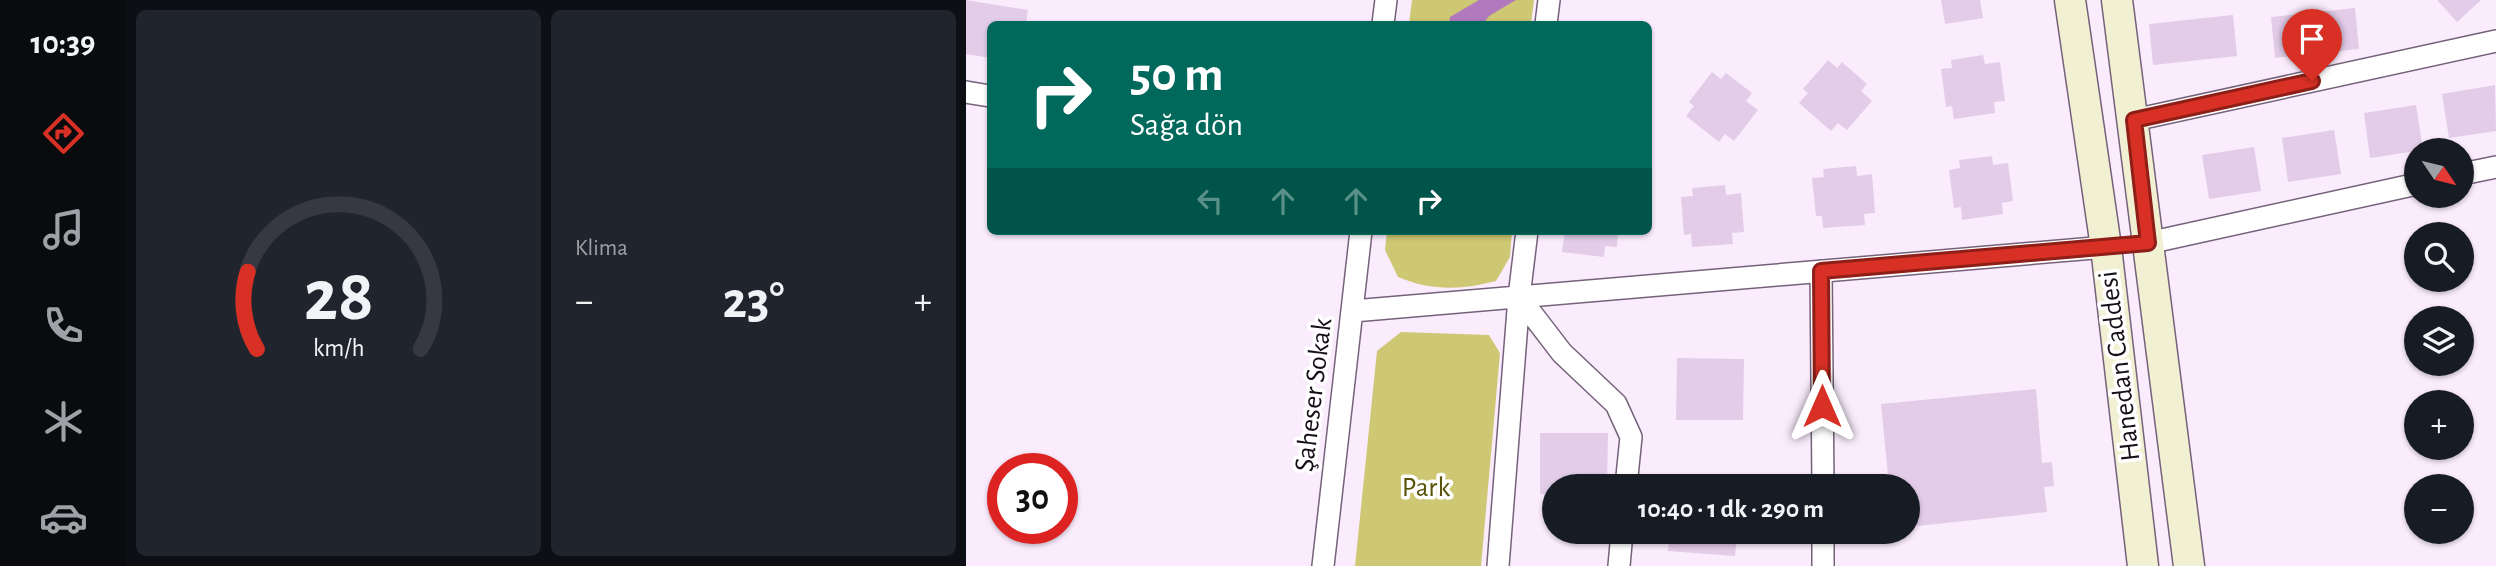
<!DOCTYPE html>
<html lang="tr">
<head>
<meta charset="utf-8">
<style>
	:root { --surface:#171b24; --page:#20242c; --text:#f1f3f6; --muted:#9ea1a6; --line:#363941; --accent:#d93025 }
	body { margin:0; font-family:"Alegreya Sans",sans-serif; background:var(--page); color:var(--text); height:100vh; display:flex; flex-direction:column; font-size:26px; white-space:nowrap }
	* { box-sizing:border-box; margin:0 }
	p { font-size:23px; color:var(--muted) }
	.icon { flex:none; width:38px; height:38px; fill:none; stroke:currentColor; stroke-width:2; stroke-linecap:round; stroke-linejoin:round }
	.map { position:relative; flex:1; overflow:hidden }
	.details { display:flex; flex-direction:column; gap:10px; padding:10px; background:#0d0f14; width:840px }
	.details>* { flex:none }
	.hud { position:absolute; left:21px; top:21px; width:665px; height:214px; border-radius:10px; box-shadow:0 2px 5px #0004; background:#00695c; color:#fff; overflow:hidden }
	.needle { width:46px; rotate:125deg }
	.buttons { position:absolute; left:1438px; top:138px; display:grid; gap:14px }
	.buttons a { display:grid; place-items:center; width:70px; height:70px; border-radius:50%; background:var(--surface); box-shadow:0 2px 5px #0004; font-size:35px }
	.speed { position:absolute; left:21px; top:453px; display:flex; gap:14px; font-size:35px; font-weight:700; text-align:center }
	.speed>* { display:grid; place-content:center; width:91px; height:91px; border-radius:50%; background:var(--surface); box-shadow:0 2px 5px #0004; line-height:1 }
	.speed .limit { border:10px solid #d22; background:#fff; color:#111 }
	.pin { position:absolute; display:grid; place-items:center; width:60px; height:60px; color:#fff; margin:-72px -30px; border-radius:50% 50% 50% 0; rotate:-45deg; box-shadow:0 0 7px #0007 }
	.pin .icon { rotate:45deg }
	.me { position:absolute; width:77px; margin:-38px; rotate:0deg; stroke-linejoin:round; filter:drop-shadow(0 0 5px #0008) }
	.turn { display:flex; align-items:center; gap:24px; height:147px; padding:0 28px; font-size:32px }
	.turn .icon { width:91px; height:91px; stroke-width:2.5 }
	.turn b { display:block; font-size:49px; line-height:60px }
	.lanes { display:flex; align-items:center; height:66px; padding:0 28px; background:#0003; justify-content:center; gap:35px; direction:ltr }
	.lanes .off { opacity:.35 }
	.big { font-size:52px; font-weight:700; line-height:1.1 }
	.details .card { flex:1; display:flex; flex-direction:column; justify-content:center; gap:10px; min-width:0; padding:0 24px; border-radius:10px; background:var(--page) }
	.details .dial { align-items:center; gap:0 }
	.dial svg { height:182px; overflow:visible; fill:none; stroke:var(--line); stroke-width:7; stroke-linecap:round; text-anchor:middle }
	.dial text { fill:var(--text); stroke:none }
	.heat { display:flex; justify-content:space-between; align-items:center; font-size:38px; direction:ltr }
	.details .tiles { flex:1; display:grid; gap:10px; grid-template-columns:repeat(2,1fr) }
	.trip { position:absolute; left:576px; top:474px; width:378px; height:70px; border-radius:35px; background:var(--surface); box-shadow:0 2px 5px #0004; font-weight:700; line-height:70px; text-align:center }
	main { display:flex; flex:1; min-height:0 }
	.tab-bar { display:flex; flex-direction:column; width:126px; justify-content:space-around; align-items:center; background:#090b0e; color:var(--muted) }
	.tab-bar .icon { width:49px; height:49px }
	.tab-bar .on { color:var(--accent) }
	.tab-bar b { font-size:32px; color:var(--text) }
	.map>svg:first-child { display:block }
</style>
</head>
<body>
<main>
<nav class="tab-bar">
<b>10:39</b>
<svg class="icon on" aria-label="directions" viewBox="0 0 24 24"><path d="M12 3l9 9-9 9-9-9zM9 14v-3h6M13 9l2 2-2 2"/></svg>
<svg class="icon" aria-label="music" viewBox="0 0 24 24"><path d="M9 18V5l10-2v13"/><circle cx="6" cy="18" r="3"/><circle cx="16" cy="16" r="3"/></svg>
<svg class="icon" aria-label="phone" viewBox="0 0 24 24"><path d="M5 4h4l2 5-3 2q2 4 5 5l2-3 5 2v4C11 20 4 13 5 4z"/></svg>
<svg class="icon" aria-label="climate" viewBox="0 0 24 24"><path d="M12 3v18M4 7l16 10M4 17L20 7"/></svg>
<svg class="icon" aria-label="car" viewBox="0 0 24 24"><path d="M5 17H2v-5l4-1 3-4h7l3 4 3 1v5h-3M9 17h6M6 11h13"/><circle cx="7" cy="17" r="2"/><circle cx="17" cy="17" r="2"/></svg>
</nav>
<section class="details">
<div class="tiles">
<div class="card dial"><svg viewBox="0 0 100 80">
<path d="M14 69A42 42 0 1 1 86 69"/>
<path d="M14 69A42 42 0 0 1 10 35" stroke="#d93025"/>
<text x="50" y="56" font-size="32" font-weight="700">28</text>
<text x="50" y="72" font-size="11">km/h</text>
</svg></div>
<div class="card"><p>Klima</p>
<div class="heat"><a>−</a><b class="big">23°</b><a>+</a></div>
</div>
</div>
</section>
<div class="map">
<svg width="1530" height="566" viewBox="0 0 1530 566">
	<rect width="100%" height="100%" fill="#faecfd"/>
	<path fill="#cec773" d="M446 0H568L565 24H443Z
		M421 231H546L544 257 530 281C496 290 465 291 432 277L419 250Z
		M435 332 523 335 534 353 515 566H389L411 351Z"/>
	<path fill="#b17abf" d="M513 0H550L523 16 517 24H483L484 17Z"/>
	<path fill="#e2cce8" d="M0 0 62 10 60 24H24V58L0 54Z
		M975 0H1014L1017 18 979 24Z
		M1471 0H1515L1491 22Z
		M1389 8 1393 49 1309 58 1305 17Z
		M1267 15 1271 56 1187 65 1183 24Z
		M1017 55 1019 64 1034 62 1039 101 1028 102 1029 113 988 119 986 106 980 107 975 69 986 68 985 60Z
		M862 60 871 68 876 62 901 84 895 91 906 101 881 130 872 123 865 131 833 103 842 93 837 89Z
		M746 72 755 79 760 73 786 93 780 101 792 110 768 141 759 134 753 142 720 116 728 106 723 102Z
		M1529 85 1530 131 1483 138 1476 94Z
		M1450 105 1457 150 1404 158 1398 113Z
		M1368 130 1375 174 1322 182 1316 138Z
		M1288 147 1295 191 1243 199 1236 155Z
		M1026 156 1027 165 1042 163 1047 201 1036 203 1037 214 996 220 995 207 988 208 983 170 994 168 993 160Z
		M890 166 891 176 906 174 909 213 898 214 899 225 857 228 856 216H850L846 178 858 177 857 169Z
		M759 185 760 195 775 193 778 232 766 233 767 244 726 247 725 234 718 235 715 197 727 196 726 188Z
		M599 231H652L651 247 639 246 638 257 596 252Z
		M711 358 778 359 777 420H710Z
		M1070 389 1076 463 1086 462 1088 486 1078 487 1081 512 942 527V486H923L915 404Z
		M574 433H642L641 486H588V494H574Z
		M704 532H771L769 556 702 551Z"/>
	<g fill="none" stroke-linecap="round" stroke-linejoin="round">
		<defs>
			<path id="street" d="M417 24 420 0
				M580 24 583 0
				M0 92 24 96
				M1168 120 1530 41
				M1496 174 1530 167
				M1182 243 1451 184
				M855 271 857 486
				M553 297 596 353 650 404 665 437 660 486
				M387 311 1140 247
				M857 532V566
				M357 566 395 231
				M532 566 553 297 561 231
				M653 566 656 532"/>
			<path id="secondary" d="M1104 0 1140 247 1177 566
				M1151 0 1223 566"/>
		</defs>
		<use href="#street" stroke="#75627a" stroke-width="24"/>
		<use href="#secondary" stroke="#75627a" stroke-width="33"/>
		<use href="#street" stroke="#fff" stroke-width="21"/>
		<use href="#secondary" stroke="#f2f0d2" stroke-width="30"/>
	</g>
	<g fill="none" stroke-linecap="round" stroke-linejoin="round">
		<defs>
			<path id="route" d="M856 406 855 271 1182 243 1168 120 1346 81"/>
		</defs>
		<use href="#route" stroke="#8d1f18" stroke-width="18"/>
		<use href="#route" stroke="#d93025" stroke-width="12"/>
	</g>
	<g text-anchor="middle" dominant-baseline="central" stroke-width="7" stroke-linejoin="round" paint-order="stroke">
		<g font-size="28" fill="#160e18" stroke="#fff">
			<text transform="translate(1154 366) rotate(-97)">Hanedan Caddesi</text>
			<text transform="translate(348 395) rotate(-83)">Şaheser Sokak</text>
		</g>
		<g font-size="28" fill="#59530a" stroke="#fff">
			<text x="460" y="488">Park</text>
		</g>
	</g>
</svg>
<div class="buttons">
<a><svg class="needle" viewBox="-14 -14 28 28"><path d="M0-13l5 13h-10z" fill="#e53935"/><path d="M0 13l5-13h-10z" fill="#9ea1a6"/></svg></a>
<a><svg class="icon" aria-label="search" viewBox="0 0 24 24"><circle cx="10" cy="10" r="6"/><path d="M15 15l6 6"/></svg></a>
<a><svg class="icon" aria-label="layers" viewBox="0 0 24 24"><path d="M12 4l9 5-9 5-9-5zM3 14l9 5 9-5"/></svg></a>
<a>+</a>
<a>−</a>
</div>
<div class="speed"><div class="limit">30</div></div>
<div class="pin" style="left:1346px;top:81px;background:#d93025"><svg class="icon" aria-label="arrive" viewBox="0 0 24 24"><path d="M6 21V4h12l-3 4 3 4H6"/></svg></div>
<svg class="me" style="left:856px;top:406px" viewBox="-20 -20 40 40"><path d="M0-17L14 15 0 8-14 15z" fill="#d93025" stroke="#fff" stroke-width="4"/></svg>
<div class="trip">10:40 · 1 dk · 290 m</div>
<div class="hud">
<div class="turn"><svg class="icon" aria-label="right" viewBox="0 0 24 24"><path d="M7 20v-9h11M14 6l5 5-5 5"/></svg><div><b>50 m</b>Sağa dön</div></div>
<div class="lanes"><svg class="icon off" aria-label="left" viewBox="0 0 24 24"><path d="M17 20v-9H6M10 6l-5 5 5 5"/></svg><svg class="icon off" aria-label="ahead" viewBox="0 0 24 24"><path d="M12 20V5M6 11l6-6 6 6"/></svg><svg class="icon off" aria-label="ahead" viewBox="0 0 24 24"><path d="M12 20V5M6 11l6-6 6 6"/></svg><svg class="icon" aria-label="right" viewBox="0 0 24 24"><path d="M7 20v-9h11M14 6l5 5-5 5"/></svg></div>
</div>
</div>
</main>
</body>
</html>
